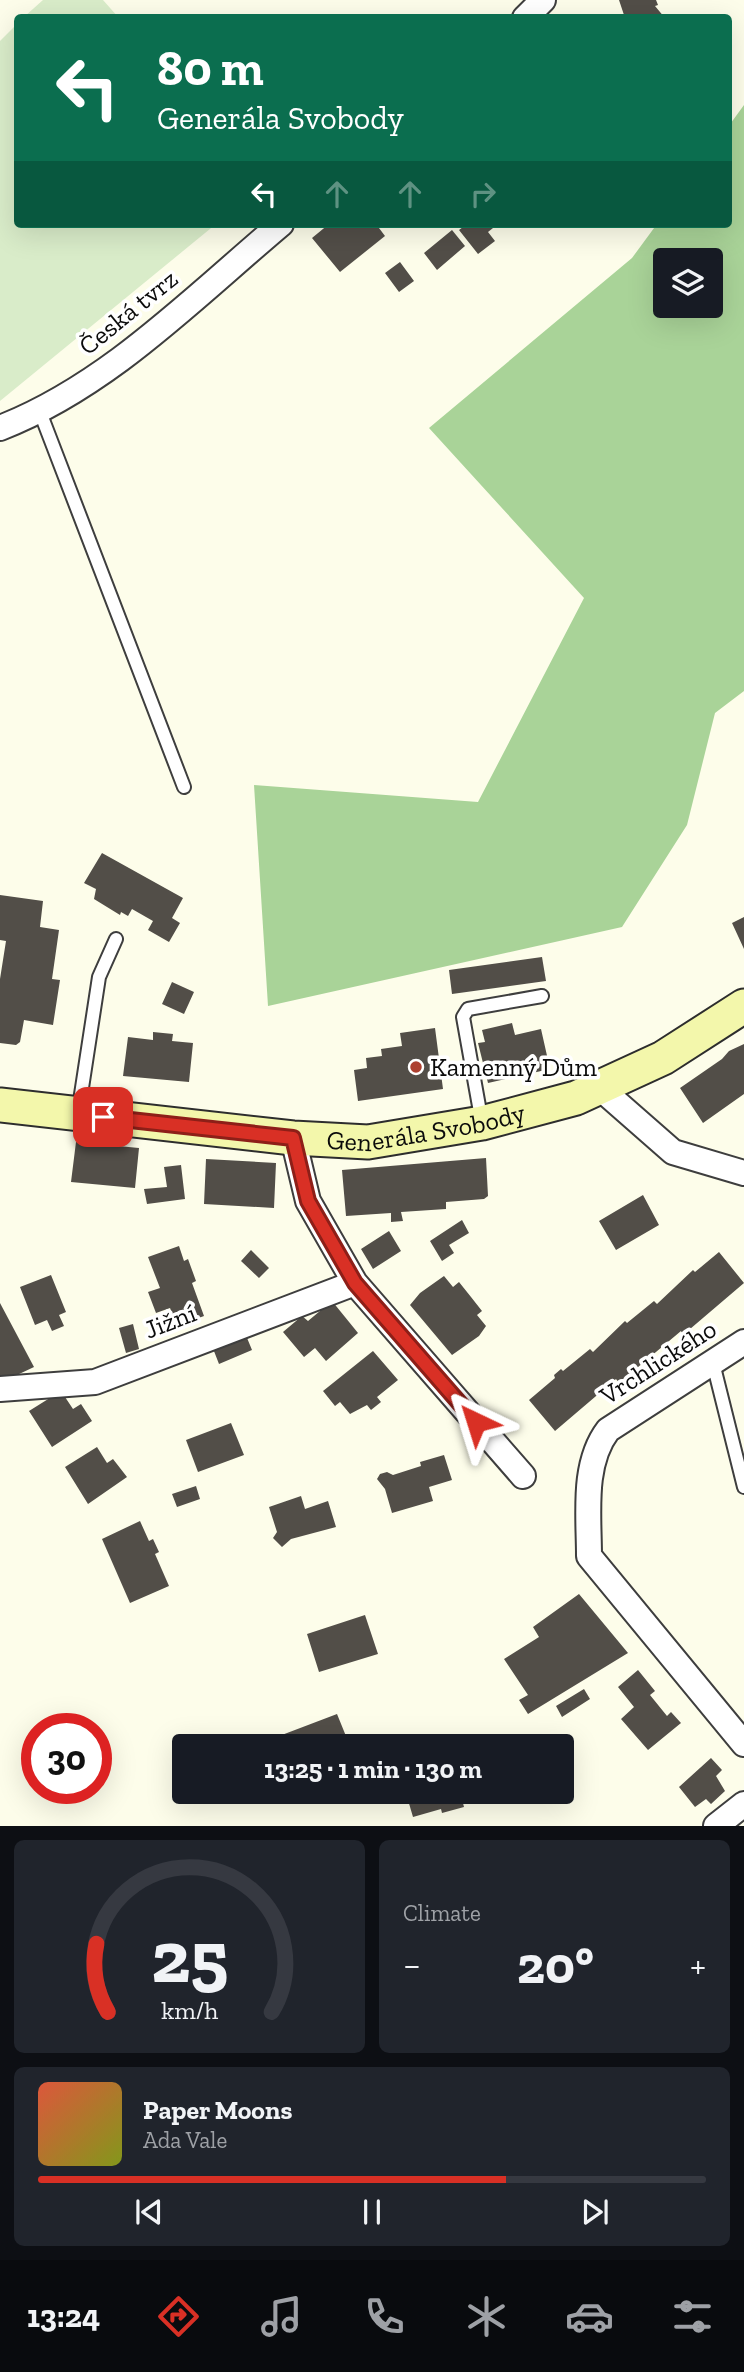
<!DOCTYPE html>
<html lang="en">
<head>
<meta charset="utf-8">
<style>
	:root { --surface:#171b24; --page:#20242c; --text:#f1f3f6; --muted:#9ea1a6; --line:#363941; --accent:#d93025 }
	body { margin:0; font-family:"Zilla Slab",serif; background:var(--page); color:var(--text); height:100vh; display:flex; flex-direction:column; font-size:26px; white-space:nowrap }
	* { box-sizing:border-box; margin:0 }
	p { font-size:23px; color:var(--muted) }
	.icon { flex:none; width:38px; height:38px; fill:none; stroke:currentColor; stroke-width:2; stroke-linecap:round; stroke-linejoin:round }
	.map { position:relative; height:1826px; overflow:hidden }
	.details { display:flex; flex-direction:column; gap:14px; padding:14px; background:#0d0f14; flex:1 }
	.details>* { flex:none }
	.hud { position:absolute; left:14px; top:14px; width:718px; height:214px; border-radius:7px; box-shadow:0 7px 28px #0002; background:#0b6e4f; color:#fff; overflow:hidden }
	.buttons { position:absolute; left:653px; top:248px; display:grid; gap:14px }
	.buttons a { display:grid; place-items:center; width:70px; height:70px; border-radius:7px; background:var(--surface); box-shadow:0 7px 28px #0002; font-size:35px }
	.speed { position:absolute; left:21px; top:1713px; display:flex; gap:14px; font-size:35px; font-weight:700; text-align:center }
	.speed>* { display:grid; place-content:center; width:91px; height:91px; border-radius:50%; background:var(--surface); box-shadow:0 7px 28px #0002; line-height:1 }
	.speed .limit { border:10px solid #d22; background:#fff; color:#111 }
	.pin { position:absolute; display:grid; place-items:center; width:60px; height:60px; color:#fff; margin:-30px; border-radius:14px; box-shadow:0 4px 10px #0006 }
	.me { position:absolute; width:77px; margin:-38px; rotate:319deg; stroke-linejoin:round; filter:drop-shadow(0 0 5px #0008) }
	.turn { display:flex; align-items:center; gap:24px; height:147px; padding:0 28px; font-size:32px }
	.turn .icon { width:91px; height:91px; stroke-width:2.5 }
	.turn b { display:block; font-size:49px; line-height:60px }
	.lanes { display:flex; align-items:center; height:66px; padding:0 28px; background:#0003; justify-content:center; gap:35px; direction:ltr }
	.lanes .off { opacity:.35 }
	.big { font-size:52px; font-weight:800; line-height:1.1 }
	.details .card { flex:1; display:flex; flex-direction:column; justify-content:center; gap:10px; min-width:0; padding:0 24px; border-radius:10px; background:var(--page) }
	.details .dial { align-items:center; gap:0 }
	.dial svg { height:182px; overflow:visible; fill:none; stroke:var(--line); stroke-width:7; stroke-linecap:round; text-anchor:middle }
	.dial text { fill:var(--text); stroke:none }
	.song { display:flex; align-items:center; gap:21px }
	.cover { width:84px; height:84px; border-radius:10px; background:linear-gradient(135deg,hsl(10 70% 55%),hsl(70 70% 35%)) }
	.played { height:7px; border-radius:4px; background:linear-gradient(90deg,var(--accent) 70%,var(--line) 70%) }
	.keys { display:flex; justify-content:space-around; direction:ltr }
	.heat { display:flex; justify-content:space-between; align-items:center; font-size:38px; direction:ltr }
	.details .tiles { flex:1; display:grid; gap:14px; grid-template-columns:1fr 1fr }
	.card:last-child { grid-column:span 2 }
	.trip { position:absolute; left:172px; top:1734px; width:402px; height:70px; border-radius:7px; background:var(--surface); box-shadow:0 7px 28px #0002; font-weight:800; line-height:70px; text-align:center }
	.dock { display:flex; height:112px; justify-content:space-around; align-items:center; background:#090b0e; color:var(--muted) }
	.dock .icon { width:49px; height:49px }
	.dock .selected { color:var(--accent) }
	.dock b { font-size:32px; color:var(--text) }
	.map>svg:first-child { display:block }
</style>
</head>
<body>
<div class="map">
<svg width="744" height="1826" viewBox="0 0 744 1826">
	<rect width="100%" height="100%" fill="#fdfdea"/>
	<path fill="#a9d398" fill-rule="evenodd" d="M744 105V691L715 713 687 825 622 927 268 1006 254 785 478 802 584 598 429 428 632 258 657 224H728V127ZM665 261H710V306H665Z"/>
	<path fill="#d9ecc9" d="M43 0H103L118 17H24Z
		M17 24 18 224H216L0 401V41Z"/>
	<path fill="#524e48" d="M619 0H656L658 5 655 6 665 18H625Z
		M329 224H376L385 236 340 272 312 238Z
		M467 224H498L488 232 495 241 478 254 459 230Z
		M452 230 465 246 437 270 424 253Z
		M400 262 414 281 399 292 385 273Z
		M102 853 183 898 172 918 180 923 169 942 148 930 153 921 132 909 128 916 121 912 120 915 94 899 96 889 84 883Z
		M0 895 43 901 40 927 59 930 52 979 60 980 53 1025 24 1020 20 1042 16 1045 0 1043V979L6 941 0 940Z
		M744 917V949L732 923Z
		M542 957 546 981 452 994 449 970Z
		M172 982 194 992 184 1014 162 1004Z
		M512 1023 515 1035 541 1029 550 1069 488 1083 478 1043 485 1042 482 1030Z
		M435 1028 443 1089 358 1101 354 1070 367 1068 366 1058 382 1056 381 1049 402 1046 400 1033Z
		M153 1032 173 1034 172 1041 193 1043 189 1082 123 1076 128 1037 153 1040Z
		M744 1044V1094L703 1123 680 1088 722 1059 729 1051Z
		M76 1142 139 1148 135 1188 71 1182Z
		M486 1158 488 1196 484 1199 446 1202V1209L401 1212 403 1221 391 1222V1213L346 1216 342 1170Z
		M206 1159 276 1163 274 1208 204 1204Z
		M181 1165 185 1199 147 1204 144 1189 167 1187 164 1167Z
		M643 1195 659 1225 616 1250 599 1221Z
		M462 1220 469 1233 449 1245 454 1253 442 1261 430 1241Z
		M389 1231 401 1251 373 1269 361 1249Z
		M179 1246 184 1261 188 1259 196 1281 192 1283 204 1316 177 1326 170 1308 156 1313 148 1292 160 1288 148 1257Z
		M251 1250 269 1268 259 1278 241 1261Z
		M719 1252 744 1283 683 1335 681 1331 619 1383 616 1379 555 1431 529 1400 555 1378 554 1375 561 1369 563 1371 590 1349 593 1352 625 1321 627 1323 654 1301 657 1304 693 1270 695 1272Z
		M51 1275 66 1312 59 1315 64 1326 52 1331 47 1320 35 1325 20 1287Z
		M444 1276 453 1287 459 1282 471 1297 482 1311 477 1315 486 1326 479 1336 452 1355 410 1305 420 1293Z
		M332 1301 358 1333 326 1361 315 1348 304 1357 283 1332 302 1316 308 1321Z
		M0 1303 34 1367 0 1383Z
		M133 1324 139 1349 126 1353 119 1328Z
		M245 1333 252 1350 219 1364 212 1346Z
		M373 1351 398 1380 377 1397 381 1402 371 1410 367 1405 350 1414 340 1402 335 1406 323 1391Z
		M61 1391 73 1409 81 1404 92 1421 52 1447 29 1411Z
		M231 1423 244 1455 198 1472 186 1440Z
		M97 1447 107 1463 113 1459 127 1477 88 1504 65 1467Z
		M444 1455 452 1480 429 1487 433 1501 392 1513 385 1489 377 1479 380 1474 387 1472 393 1475 421 1466 420 1462Z
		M196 1486 200 1499 177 1507 172 1494Z
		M301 1496 305 1509 328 1501 336 1527 291 1539 282 1547 273 1538 277 1532 269 1507Z
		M140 1521 149 1541 153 1539 159 1552 155 1554 169 1586 130 1603 102 1539Z
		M579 1594 628 1653 528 1714 519 1700 528 1695 504 1659 539 1637 533 1627Z
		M365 1615 378 1654 319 1672 307 1634Z
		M638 1670 655 1691 650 1695 667 1716 671 1712 681 1723 648 1750 621 1719 634 1707 618 1687Z
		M584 1689 590 1699 562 1717 556 1706Z
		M337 1714 350 1746H268L266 1741Z
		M711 1758 722 1770 716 1776 725 1791 711 1804 706 1799 695 1807 679 1787Z
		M435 1792H460L464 1807 442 1813 441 1809 413 1817 408 1800Z"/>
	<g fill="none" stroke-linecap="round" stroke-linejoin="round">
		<defs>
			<path id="lane" d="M40 412 184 787
				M78 1114 99 977 116 939
				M482 1123 463 1017 468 1009 542 996
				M713 1363 744 1487"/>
			<path id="street" d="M525 18 543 0
				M0 428C108 386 193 298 281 224
				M600 1088 673 1152 744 1173
				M293 1138 308 1201 355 1283 523 1476
				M744 1342 608 1430C582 1464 589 1515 589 1556L744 1744
				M0 1389 95 1382 355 1283
				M716 1826 744 1804"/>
			<g id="secondary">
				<path id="s1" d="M0 1105 293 1138 368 1142 482 1123 576 1098 663 1058 744 1006"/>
			</g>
		</defs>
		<use href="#lane" stroke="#3e3e3e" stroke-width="16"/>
		<use href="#street" stroke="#3e3e3e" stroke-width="28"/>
		<use href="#secondary" stroke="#2d2d2d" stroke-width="37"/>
		<use href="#lane" stroke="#fff" stroke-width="12"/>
		<use href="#street" stroke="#fff" stroke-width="24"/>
		<use href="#secondary" stroke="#f3f7ab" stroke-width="33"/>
	</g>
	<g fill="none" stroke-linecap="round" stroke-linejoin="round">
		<defs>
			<path id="route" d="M103 1117 293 1138 308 1201 355 1283 476 1422"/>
		</defs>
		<use href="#route" stroke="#8d1f18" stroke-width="18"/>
		<use href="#route" stroke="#d93025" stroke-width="12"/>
	</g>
	<circle fill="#ad4030" stroke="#fff" stroke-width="2.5" cx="416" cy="1067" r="7"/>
	<g text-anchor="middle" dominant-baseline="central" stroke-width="7" stroke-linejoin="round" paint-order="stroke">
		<g font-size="26" fill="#0b0b0b" stroke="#fff">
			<text transform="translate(128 312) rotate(-39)">Česká tvrz</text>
			<text stroke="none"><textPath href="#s1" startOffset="429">Generála Svobody</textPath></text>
			<text transform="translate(170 1321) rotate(-21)">Jižní</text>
			<text transform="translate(658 1362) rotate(-33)">Vrchlického</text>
		</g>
		<g font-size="26" fill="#0b0b0b" stroke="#fff" text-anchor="start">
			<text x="430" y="1067">Kamenný Dům</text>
		</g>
	</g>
</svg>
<div class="buttons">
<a><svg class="icon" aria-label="layers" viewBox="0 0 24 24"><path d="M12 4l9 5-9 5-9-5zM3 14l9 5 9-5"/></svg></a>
</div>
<div class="speed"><div class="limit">30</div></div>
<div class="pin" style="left:103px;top:1117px;background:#d93025"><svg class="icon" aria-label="arrive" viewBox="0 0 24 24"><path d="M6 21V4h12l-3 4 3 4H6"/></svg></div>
<svg class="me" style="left:476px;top:1422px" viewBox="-20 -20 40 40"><path d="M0-17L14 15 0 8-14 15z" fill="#d93025" stroke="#fff" stroke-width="4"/></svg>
<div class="trip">13:25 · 1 min · 130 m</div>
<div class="hud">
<div class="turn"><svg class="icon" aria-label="left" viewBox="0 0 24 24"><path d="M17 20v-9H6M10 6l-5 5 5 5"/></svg><div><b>80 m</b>Generála Svobody</div></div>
<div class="lanes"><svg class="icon" aria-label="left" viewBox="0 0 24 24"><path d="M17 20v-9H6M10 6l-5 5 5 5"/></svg><svg class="icon off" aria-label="ahead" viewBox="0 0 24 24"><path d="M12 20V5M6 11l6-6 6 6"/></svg><svg class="icon off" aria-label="ahead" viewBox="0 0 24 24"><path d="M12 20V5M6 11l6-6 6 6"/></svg><svg class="icon off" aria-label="right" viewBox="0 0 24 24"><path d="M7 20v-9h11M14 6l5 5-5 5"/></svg></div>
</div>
</div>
<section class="details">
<div class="tiles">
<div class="card dial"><svg viewBox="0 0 100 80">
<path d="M14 69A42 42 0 1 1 86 69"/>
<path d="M14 69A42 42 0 0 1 9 39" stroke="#d93025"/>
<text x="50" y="56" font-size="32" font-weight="700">25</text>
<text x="50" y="72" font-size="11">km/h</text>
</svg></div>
<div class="card"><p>Climate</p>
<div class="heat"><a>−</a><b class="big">20°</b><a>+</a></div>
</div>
<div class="card">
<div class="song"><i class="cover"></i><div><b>Paper Moons</b><p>Ada Vale</p></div></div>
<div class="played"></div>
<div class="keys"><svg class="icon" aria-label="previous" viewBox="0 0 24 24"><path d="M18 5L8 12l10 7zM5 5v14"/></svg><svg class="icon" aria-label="pause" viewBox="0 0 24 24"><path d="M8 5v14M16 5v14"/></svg><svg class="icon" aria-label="next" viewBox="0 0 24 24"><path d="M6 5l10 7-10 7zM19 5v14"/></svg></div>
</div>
</div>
</section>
<nav class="dock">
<b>13:24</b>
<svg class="icon selected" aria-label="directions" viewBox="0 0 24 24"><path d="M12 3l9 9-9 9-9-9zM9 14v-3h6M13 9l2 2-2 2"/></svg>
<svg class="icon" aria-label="music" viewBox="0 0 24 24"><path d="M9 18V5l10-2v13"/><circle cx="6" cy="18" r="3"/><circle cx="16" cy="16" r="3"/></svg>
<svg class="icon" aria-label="phone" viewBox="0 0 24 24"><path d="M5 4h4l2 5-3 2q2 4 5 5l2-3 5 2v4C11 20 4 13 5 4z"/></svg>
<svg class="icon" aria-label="climate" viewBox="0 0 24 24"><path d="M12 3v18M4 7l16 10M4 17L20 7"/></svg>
<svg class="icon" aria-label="car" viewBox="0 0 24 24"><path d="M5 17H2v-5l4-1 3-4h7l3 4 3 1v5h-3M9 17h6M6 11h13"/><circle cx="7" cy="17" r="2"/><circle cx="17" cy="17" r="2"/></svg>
<svg class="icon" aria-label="filters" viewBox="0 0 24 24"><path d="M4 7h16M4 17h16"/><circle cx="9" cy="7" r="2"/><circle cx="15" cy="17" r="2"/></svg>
</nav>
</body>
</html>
